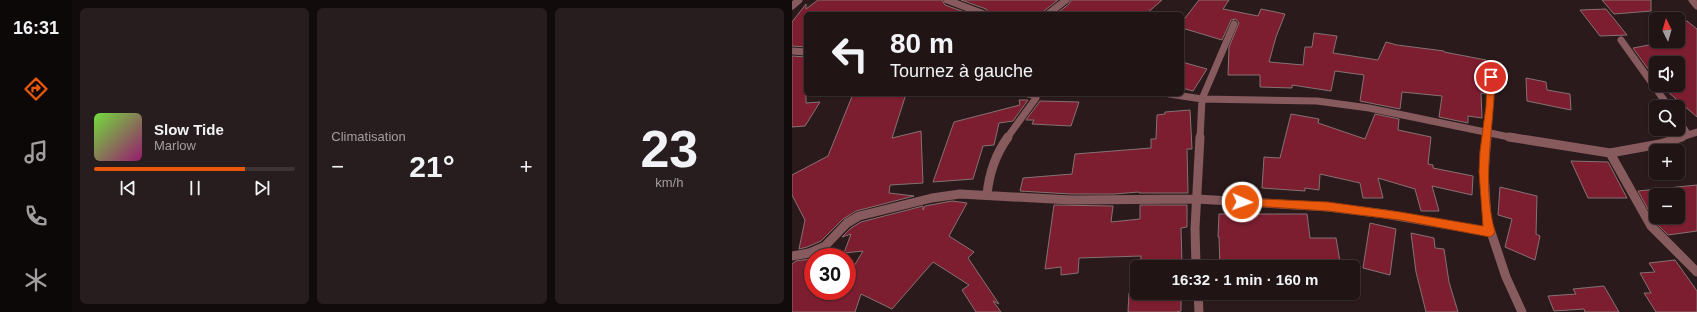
<!DOCTYPE html>
<html lang="fr">
<head>
<meta charset="utf-8">
<style>
	:root { --surface:#201415; --page:#281d1e; --text:#f1f3f6; --muted:#a29ea0; --line:#3d3334; --accent:#ea580c }
	body { margin:0; font-family:Arial,sans-serif; background:var(--page); color:var(--text); height:100vh; display:flex; flex-direction:column; font-size:15px; white-space:nowrap }
	* { box-sizing:border-box; margin:0 }
	p { font-size:13px; color:var(--muted) }
	.icon { flex:none; width:22px; height:22px; fill:none; stroke:currentColor; stroke-width:2; stroke-linecap:round; stroke-linejoin:round }
	.map { position:relative; flex:1; overflow:hidden }
	.side { display:flex; flex-direction:column; gap:8px; padding:8px; background:#120b0c; width:720px }
	.side>* { flex:none }
	.guide { position:absolute; left:12px; top:12px; width:380px; height:84px; border-radius:6px; box-shadow:0 1px 3px #0004,0 0 0 1px var(--line); background:#201415; color:var(--text); overflow:hidden }
	.needle { width:26px; rotate:355deg }
	.fabs { position:absolute; left:857px; top:12px; display:grid; gap:8px }
	.fabs a { display:grid; place-items:center; width:36px; height:36px; border-radius:6px; background:var(--surface); box-shadow:0 1px 3px #0004,0 0 0 1px var(--line); font-size:20px }
	.speed { position:absolute; left:12px; top:248px; display:flex; gap:8px; font-size:20px; font-weight:700; text-align:center }
	.speed>* { display:grid; place-content:center; width:52px; height:52px; border-radius:50%; background:var(--surface); box-shadow:0 1px 3px #0004,0 0 0 1px var(--line); line-height:1 }
	.speed .limit { border:6px solid #d22; background:#fff; color:#111 }
	.pin { position:absolute; display:grid; place-items:center; width:34px; height:34px; color:#fff; margin:-17px; border:2px solid #fff; border-radius:50%; box-shadow:0 1px 4px #0007 }
	.me { position:absolute; width:44px; margin:-22px; rotate:92deg; stroke-linejoin:round; filter:drop-shadow(0 0 3px #0008) }
	.turn { display:flex; align-items:center; gap:14px; height:84px; padding:0 20px; font-size:18px }
	.turn .icon { width:52px; height:52px; stroke-width:2.5 }
	.turn b { display:block; font-size:28px; line-height:34px }
	.big { font-size:30px; font-weight:600; line-height:1.1 }
	.side .card { flex:1; display:flex; flex-direction:column; justify-content:center; gap:6px; min-width:0; padding:0 14px; border-radius:6px; background:var(--page) }
	.side .dial { align-items:center; gap:0 }
	.dial b { font-size:52px; line-height:1 }
	.song { display:flex; align-items:center; gap:12px }
	.cover { width:48px; height:48px; border-radius:6px; background:linear-gradient(135deg,hsl(100 70% 55%),hsl(320 70% 35%)) }
	.played { height:4px; border-radius:2px; background:linear-gradient(90deg,var(--accent) 75%,var(--line) 75%) }
	.keys { display:flex; justify-content:space-around; direction:ltr }
	.heat { display:flex; justify-content:space-between; align-items:center; font-size:22px; direction:ltr }
	.side .tiles { flex:1; display:grid; gap:8px; grid-template-columns:repeat(3,1fr) }
	.trip { position:absolute; left:338px; top:260px; width:230px; height:40px; border-radius:6px; background:var(--surface); box-shadow:0 1px 3px #0004,0 0 0 1px var(--line); font-weight:600; line-height:40px; text-align:center }
	main { display:flex; flex:1; min-height:0 }
	.dock { display:flex; flex-direction:column; width:72px; justify-content:space-around; align-items:center; background:#0d0808; color:var(--muted) }
	.dock .icon { width:28px; height:28px }
	.dock .current { color:var(--accent) }
	.dock b { font-size:18px; color:var(--text) }
	.map>svg:first-child { display:block }
</style>
</head>
<body>
<main>
<nav class="dock">
<b>16:31</b>
<svg class="icon current" aria-label="directions" viewBox="0 0 24 24"><path d="M12 3l9 9-9 9-9-9zM9 14v-3h6M13 9l2 2-2 2"/></svg>
<svg class="icon" aria-label="music" viewBox="0 0 24 24"><path d="M9 18V5l10-2v13"/><circle cx="6" cy="18" r="3"/><circle cx="16" cy="16" r="3"/></svg>
<svg class="icon" aria-label="phone" viewBox="0 0 24 24"><path d="M5 4h4l2 5-3 2q2 4 5 5l2-3 5 2v4C11 20 4 13 5 4z"/></svg>
<svg class="icon" aria-label="climate" viewBox="0 0 24 24"><path d="M12 3v18M4 7l16 10M4 17L20 7"/></svg>
</nav>
<section class="side">
<div class="tiles">
<div class="card">
<div class="song"><i class="cover"></i><div><b>Slow Tide</b><p>Marlow</p></div></div>
<div class="played"></div>
<div class="keys"><svg class="icon" aria-label="previous" viewBox="0 0 24 24"><path d="M18 5L8 12l10 7zM5 5v14"/></svg><svg class="icon" aria-label="pause" viewBox="0 0 24 24"><path d="M8 5v14M16 5v14"/></svg><svg class="icon" aria-label="next" viewBox="0 0 24 24"><path d="M6 5l10 7-10 7zM19 5v14"/></svg></div>
</div>
<div class="card"><p>Climatisation</p>
<div class="heat"><a>−</a><b class="big">21°</b><a>+</a></div>
</div>
<div class="card dial"><b>23</b><p>km/h</p></div>
</div>
</section>
<div class="map">
<svg width="905" height="312" viewBox="0 0 905 312">
	<rect width="100%" height="100%" fill="#2b1a1c"/>
	<path fill="#7c1e30" stroke="#867172" fill-rule="evenodd" d="M26 0H150L153 5 178 14H14V47L0 46V22L14 4V9Z
		M169 0H266L253 10 251 14H197L194 9Z
		M279 0H370L354 14H264L277 4Z
		M407 0H437L431 9 466 16 469 9 493 14 484 37 477 62 511 65 513 47H520L522 33 545 36 541 53 586 60 594 42 605 45 652 51V52L694 60 692 64 694 94 689 93 690 118 676 116V123L647 117 650 96 610 92 608 109 568 101 572 75 543 71 539 91 500 85V88L468 87V75H436L437 47 447 23 444 19 439 20 430 40 390 28V22Z
		M810 0H859V11L822 14Z
		M814 9 835 35 808 36 788 10Z
		M895 21 905 29V117L868 85H886V63H864V80L841 48 878 41H886V22Z
		M0 56 14 57V103L28 102 13 126 0 127Z
		M390 62 415 69 401 91 390 88Z
		M734 78 754 82 755 90 778 94 779 110 735 101Z
		M61 94H114L100 138 129 131 131 183 98 185 97 193 122 196 64 211 51 219 29 241 15 247 7 249 13 220 0 195V175L36 156Z
		M227 100H236L221 121 207 123 202 145 191 146 181 179 141 182 162 122 228 105Z
		M248 101 287 102 279 126 240 124 242 120H234Z
		M398 110 400 149H395L396 193H347V192L322 194H279L228 191 231 178 280 174 283 154 359 148V139H364L365 115 373 114V112Z
		M499 114 527 119 526 123 573 139 583 114 607 119 606 130 639 137 636 164 641 165V168L681 176 680 195 640 186 647 211H629L623 189 586 178 591 198H571L568 183 528 174 527 190 513 188V191L470 188 472 157 488 158Z
		M779 161 816 162 835 198H796Z
		M905 185V231L876 235 863 222 846 191ZM864 195H886V217H864Z
		M708 187 745 196 744 234 748 236 743 260 713 247 720 219 706 215Z
		M160 201 175 203 157 236 182 252 176 258 207 304 201 301 209 312H184L170 290 177 285 141 262 100 309 69 294 63 312H0V264L4 261 18 259V288L21 287V291H55V278L71 251 52 253 59 234 50 237 59 228 69 222 131 206V210L133 206Z
		M262 205 321 206 319 222 348 219V205H395V227L389 228 390 264 348 267 349 256 287 258 286 273 269 275V267L253 269Z
		M427 214H515L518 238H544L549 267H428L427 237H426Z
		M578 223 604 229 598 275 571 268Z
		M619 233 642 238 643 248 652 249 657 282 666 312H634L624 272Z
		M883 260 905 291V312H864L852 293H859L848 273 863 272 857 263Z
		M812 286 827 312H793L792 309 762 311 756 296 784 294 781 289Z
		M337 293H384V295H389V311L384 312H336Z
		M530 293H552L553 298H531Z"/>
	<g fill="none" stroke-linecap="round" stroke-linejoin="round">
		<path stroke="#875b5e" stroke-width="7" d="M155 0 192 14
			M900 0 905 6
			M0 6 7 0
			M256 14 274 0
			M829 40 877 107
			M0 51 14 52
			M377 94 410 99 525 101 577 108 722 138
			M886 120 896 135
			M215 138 244 98 242 95 236 94
			M408 138 410 99 442 24
			M695 138C697 113 701 89 697 64
			M887 138 905 132"/>
		<path stroke="#875b5e" stroke-width="9" d="M695 137 692 172 695 220 714 277 730 312
			M717 137 818 153 868 144 890 137
			M818 153 859 226 905 272
			M195 195C197 173 203 155 216 137
			M0 256 17 253 33 246 55 223 67 216 140 198 168 194 279 200 405 199 536 207 593 214 698 232
			M404 267 403 228 408 137
			M406 293 407 312"/>
	</g>
	<path fill="#ea580c" stroke="#983908" d="M699 74 703 77C702 128 689 182 703 232L701 235 698 237 608 220 536 211 446 205 445 202 446 200 450 198 536 202 608 212 691 226 687 172 688 151 694 106 695 77Z"/>
</svg>
<div class="fabs">
<a><svg class="needle" viewBox="-14 -14 28 28"><path d="M0-13l5 13h-10z" fill="#e53935"/><path d="M0 13l5-13h-10z" fill="#a29ea0"/></svg></a>
<a><svg class="icon" aria-label="sound" viewBox="0 0 24 24"><path d="M4 9h4l5-4v14l-5-4H4zM17 9q2 3 0 6"/></svg></a>
<a><svg class="icon" aria-label="search" viewBox="0 0 24 24"><circle cx="10" cy="10" r="6"/><path d="M15 15l6 6"/></svg></a>
<a>+</a>
<a>−</a>
</div>
<div class="speed"><div class="limit">30</div></div>
<div class="pin" style="left:699px;top:77px;background:#d93025"><svg class="icon" aria-label="arrive" viewBox="0 0 24 24"><path d="M6 21V4h12l-3 4 3 4H6"/></svg></div>
<svg class="me" style="left:450px;top:202px" viewBox="-20 -20 40 40"><circle r="17" fill="#ea580c" stroke="#fff" stroke-width="3"/><path d="M0-11L8 9 0 5-8 9z" fill="#fff"/></svg>
<div class="trip">16:32 · 1 min · 160 m</div>
<div class="guide">
<div class="turn"><svg class="icon" aria-label="left" viewBox="0 0 24 24"><path d="M17 20v-9H6M10 6l-5 5 5 5"/></svg><div><b>80 m</b>Tournez à gauche</div></div>
</div>
</div>
</main>
</body>
</html>
